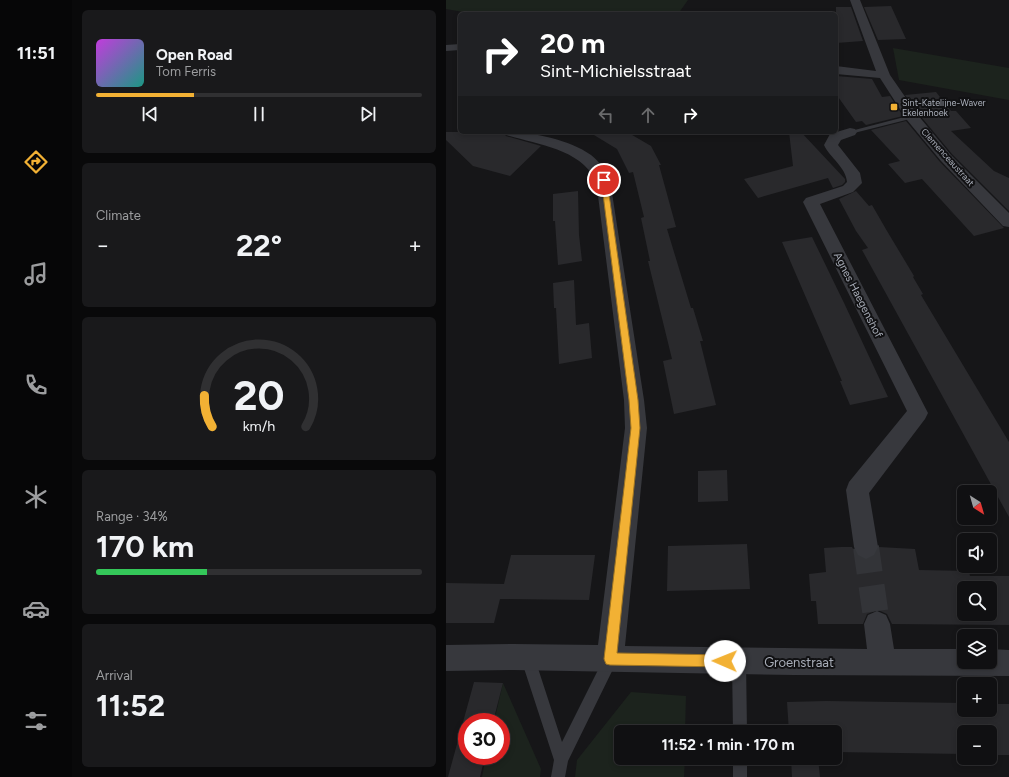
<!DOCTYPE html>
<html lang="en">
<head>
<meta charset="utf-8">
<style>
	:root { --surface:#101012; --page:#19191b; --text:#f1f3f6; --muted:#9c9d9f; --line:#303032; --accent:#f2b134 }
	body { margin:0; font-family:Figtree,sans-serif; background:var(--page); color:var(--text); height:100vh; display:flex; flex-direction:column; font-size:15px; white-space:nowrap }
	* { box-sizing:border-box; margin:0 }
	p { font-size:13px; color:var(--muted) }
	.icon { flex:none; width:22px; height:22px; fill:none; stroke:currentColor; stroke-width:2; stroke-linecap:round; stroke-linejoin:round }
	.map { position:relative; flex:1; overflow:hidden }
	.drawer { display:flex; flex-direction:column; gap:10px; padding:10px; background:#09090a; width:374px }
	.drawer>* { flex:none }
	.guide { position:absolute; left:12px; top:12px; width:380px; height:122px; border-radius:6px; box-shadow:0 2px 6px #0003,0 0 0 1px var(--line); background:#202124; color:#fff; overflow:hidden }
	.needle { width:26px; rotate:143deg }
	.tools { position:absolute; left:511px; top:485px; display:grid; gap:8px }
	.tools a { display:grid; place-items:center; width:40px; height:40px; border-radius:6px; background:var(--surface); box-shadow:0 2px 6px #0003,0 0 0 1px var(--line); font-size:20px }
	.speed { position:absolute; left:12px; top:713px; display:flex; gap:8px; font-size:20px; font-weight:700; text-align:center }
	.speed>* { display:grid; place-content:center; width:52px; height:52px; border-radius:50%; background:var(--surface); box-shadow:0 2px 6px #0003,0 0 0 1px var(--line); line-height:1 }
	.speed .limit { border:6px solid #d22; background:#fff; color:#111 }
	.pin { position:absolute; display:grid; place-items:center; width:34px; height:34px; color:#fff; margin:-17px; border:2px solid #fff; border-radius:50%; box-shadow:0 1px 4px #0007 }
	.me { position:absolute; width:44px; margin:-22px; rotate:271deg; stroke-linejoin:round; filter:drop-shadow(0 0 3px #0008) }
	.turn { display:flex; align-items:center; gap:14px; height:84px; padding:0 16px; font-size:18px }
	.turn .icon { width:52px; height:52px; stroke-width:2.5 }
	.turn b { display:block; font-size:28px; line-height:34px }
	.lanes { display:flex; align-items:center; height:38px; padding:0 16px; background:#0003; justify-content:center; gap:20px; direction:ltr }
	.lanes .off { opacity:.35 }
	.big { font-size:30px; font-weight:700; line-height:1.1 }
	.drawer .card { flex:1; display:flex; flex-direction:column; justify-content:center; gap:6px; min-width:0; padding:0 14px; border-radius:6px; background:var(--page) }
	.drawer .dial { align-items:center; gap:0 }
	.dial svg { height:104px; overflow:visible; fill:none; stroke:var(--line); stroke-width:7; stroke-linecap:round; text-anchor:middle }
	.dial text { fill:var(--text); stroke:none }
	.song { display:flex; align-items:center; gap:12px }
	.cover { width:48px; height:48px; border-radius:6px; background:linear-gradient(135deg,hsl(290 70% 55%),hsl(170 70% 35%)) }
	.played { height:4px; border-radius:2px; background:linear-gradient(90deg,var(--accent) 30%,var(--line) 30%) }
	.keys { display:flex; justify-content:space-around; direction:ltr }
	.heat { display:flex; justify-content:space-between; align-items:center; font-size:22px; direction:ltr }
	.charge { height:6px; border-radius:3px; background:linear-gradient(90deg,#34c759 34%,var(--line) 0) }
	.trip { position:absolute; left:168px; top:725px; width:228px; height:40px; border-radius:6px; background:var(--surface); box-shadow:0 2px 6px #0003,0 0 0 1px var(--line); font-weight:700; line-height:40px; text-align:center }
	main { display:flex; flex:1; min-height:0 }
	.tabs { display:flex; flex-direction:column; width:72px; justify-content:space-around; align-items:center; background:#060607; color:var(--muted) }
	.tabs .icon { width:28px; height:28px }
	.tabs .current { color:var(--accent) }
	.tabs b { font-size:18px; color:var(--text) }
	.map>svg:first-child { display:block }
</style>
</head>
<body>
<main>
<nav class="tabs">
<b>11:51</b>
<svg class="icon current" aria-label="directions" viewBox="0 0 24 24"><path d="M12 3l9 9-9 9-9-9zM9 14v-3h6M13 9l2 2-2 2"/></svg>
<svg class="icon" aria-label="music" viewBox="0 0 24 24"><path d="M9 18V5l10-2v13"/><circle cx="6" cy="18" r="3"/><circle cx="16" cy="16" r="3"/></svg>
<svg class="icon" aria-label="phone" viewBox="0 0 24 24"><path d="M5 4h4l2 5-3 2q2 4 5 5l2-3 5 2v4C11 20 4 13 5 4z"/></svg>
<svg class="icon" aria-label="climate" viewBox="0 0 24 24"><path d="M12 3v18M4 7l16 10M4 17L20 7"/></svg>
<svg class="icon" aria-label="car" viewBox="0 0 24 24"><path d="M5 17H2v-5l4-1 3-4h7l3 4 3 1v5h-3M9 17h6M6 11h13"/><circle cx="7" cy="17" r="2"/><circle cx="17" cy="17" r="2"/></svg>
<svg class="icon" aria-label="filters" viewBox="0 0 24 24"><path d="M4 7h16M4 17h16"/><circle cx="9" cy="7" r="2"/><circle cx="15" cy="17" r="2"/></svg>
</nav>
<section class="drawer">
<div class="card">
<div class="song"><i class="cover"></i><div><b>Open Road</b><p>Tom Ferris</p></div></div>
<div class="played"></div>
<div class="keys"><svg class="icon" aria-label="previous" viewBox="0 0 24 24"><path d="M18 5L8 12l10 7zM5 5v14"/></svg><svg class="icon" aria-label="pause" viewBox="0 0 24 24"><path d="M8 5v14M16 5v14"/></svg><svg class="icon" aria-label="next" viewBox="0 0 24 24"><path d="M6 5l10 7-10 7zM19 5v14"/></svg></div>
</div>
<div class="card"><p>Climate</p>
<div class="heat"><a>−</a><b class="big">22°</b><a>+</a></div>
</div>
<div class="card dial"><svg viewBox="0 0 100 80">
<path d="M14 69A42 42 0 1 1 86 69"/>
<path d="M14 69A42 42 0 0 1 8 45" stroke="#f2b134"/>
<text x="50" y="56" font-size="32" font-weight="700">20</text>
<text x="50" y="72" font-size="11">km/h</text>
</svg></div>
<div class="card"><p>Range · 34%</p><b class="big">170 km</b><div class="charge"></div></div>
<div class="card"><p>Arrival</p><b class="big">11:52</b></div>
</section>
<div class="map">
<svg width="563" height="777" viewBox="0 0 563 777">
	<rect width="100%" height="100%" fill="#161618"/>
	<path fill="#1c231d" d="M0 0H242L232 14H29L0 9Z
		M447 48 563 68V100L453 80Z
		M57 683 95 769 94 777H36L40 756H55V722H48Z
		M185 692 240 696 239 732H175V758H239L238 777H129L131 760Z"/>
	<path fill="#29292c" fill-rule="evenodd" d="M445 6 460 39 432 40 418 7Z
		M390 7H405L417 41 390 43Z
		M390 76 426 79 436 97 444 96 457 116 420 125 416 121 410 122 390 94Z
		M490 92 505 111H510L525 128 505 131 548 171 563 178V211L506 154 472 113 459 95Z
		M460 121 494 162 558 228 528 236 476 179 459 183 442 164 454 161 425 130Z
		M0 132H57L60 136 95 146 64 176 27 166 0 140Z
		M143 132H181L205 146 215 165H213L230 227 221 229 245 308H247L257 341H254L270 405 228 414 217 361 226 359 202 261H204L195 218 198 217 187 172 183 173 171 149Z
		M343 132H355L399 179V182L396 185 387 188 382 178 312 198 298 179 347 166Z
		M132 191 133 235 136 261 112 265 109 221H107V194Z
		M410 191 423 206 426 205 441 231 468 276 467 277 477 294 475 295 563 442V517L416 250 422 248 410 231 393 199Z
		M366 237 399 305 442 397 404 405 394 381H396L336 242Z
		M128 280 130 325 143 323 146 358 113 364 110 308H108L107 283Z
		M281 470 282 501 252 502V471Z
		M301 544 304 589 221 591 222 546Z
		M395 547H406L411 556 419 560 429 556 433 547 469 549 473 570 523 571 524 576H563V625L446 624 441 614 432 610 421 614 417 624H372L370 601H365L363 574 380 572 378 548ZM518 588H544V614H518Z
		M65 555H149L143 600 54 599 48 623H0V583L58 584Z
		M28 682 57 683 47 722H21V756H39L34 777H2Z
		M380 701 518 703V710H544V704H563V755H544V732H518V754L389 752V732H343L341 702Z
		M345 758H372L374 777H346Z"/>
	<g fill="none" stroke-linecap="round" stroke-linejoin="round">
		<path stroke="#333438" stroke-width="26" stroke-dasharray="26 13" stroke-linecap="butt" d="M420 547 431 624"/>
		<path fill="#37383d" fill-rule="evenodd" d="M466 115 468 116V118L404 134 401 132Z
			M82 652 87 654 89 659 116 742 159 656 164 654 169 656 171 661 122 761 119 777H105L108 760 75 659 77 654Z
			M293 654 298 656 300 661 301 732H287L286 661 288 656Z
			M287 758H301V777H287Z"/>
		<path fill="#37383d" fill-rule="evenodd" d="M404 0H414L444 75 471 114 505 155 563 213V227L557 226 495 161 461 120 434 78 390 74V66L430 71Z
			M14 44V50L0 51V45Z
			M404 128 409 129 411 132 409 135 395 140 392 145 414 173 416 183 407 192 374 204 482 413 479 419 423 493 432 547 428 555 420 559 412 555 408 547 400 490 403 482 461 411 357 202 360 198 397 186 401 182C400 167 384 158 378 145L384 134Z
			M58 132C86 132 122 139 145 155 154 162 159 171 164 180L198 400 201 428 179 646 421 649 418 624 422 615 431 611 440 615 444 624 448 649H518V662H544V649L563 650V676L348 675 67 670 0 671V645L67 644 152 645 179 428 178 400 150 180C132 148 92 145 60 135Z"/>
	</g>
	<path fill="#f2b134" stroke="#9d7322" d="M155 178 161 180 192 400 194 428 171 653 279 655 283 657 285 661 283 665 279 667 164 665 160 664 158 659 185 428 183 400Z"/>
	<rect fill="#f2b134" stroke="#111113" stroke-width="1.5" x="444" y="103" width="8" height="8" rx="2"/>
	<g text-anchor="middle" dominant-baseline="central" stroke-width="4" stroke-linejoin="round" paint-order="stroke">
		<g font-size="9" fill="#a8adb8" stroke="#111113" text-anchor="start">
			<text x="456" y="102">Sint-Katelijne-Waver<tspan x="456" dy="10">Ekelenhoek</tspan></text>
		</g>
		<g font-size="9" fill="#a8adb8" stroke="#111113">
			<text transform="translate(502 157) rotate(48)">Clemenceaustraat</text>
		</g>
		<g font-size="11" fill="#a8adb8" stroke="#111113">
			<text transform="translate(412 295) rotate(63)">Agnes Haegenshof</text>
		</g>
		<g font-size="13" fill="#a8adb8" stroke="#111113">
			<text x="353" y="662">Groenstraat</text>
		</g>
	</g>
</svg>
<div class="tools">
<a><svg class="needle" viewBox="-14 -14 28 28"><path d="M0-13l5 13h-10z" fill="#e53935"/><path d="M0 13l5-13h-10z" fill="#9c9d9f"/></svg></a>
<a><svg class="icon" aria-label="sound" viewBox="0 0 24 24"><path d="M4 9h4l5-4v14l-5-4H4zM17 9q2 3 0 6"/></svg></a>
<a><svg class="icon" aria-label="search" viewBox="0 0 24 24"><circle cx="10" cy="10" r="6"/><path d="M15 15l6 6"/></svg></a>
<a><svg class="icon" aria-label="layers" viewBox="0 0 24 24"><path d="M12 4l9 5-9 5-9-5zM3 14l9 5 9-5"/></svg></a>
<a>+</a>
<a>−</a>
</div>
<div class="speed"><div class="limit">30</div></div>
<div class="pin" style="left:158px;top:180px;background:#d93025"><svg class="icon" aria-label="arrive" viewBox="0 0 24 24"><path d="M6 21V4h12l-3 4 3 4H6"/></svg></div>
<svg class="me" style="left:279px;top:661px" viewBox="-20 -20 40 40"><circle r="19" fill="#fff"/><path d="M0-13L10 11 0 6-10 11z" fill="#f2b134"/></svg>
<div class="trip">11:52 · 1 min · 170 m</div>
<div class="guide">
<div class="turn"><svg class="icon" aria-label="right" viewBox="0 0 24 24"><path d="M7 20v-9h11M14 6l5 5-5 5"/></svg><div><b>20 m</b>Sint-Michielsstraat</div></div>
<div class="lanes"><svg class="icon off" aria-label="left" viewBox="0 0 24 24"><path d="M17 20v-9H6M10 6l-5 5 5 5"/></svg><svg class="icon off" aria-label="ahead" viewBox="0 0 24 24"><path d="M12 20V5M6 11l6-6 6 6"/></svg><svg class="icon" aria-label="right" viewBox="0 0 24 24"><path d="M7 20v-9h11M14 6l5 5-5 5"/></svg></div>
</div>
</div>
</main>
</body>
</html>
